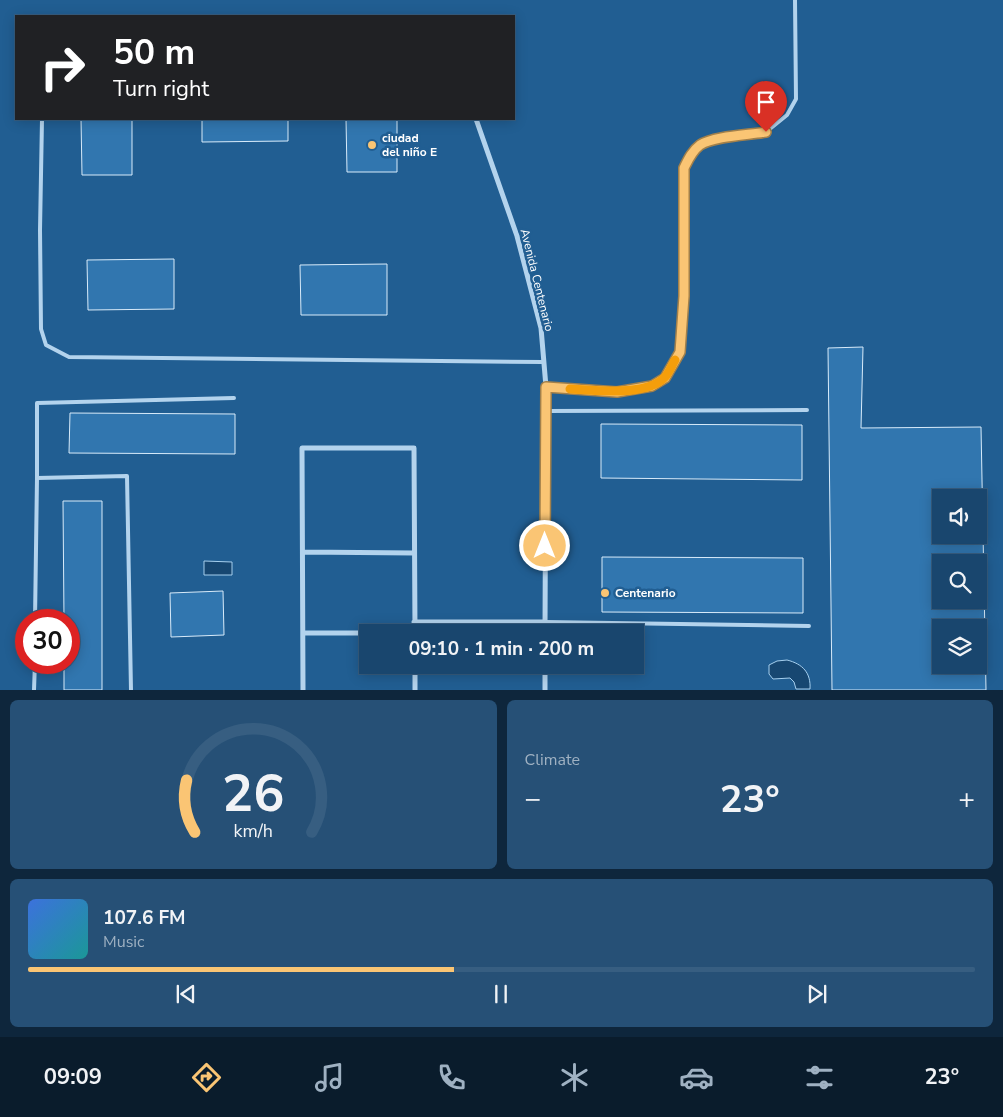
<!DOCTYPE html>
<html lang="en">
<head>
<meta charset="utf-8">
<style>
	:root { --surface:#19466e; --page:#265076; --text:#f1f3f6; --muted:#9fb1c2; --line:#375e81; --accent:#fac574 }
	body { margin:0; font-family:"Nunito Sans",sans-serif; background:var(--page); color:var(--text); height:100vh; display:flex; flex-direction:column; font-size:19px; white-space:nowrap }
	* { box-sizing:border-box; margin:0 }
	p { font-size:16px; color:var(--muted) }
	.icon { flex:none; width:28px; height:28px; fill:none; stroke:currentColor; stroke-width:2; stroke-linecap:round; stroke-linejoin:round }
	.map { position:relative; height:690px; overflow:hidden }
	.sheet { display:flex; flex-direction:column; gap:10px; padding:10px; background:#0e263c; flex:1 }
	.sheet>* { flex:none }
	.top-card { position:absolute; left:15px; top:15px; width:500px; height:105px; border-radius:0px; box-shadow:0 2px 12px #0003,0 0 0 1px var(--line); background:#202124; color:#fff; overflow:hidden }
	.buttons { position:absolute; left:932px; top:489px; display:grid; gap:10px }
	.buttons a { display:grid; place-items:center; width:55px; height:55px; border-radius:0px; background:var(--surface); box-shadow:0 2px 12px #0003,0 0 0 1px var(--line); font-size:25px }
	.speed { position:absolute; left:15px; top:609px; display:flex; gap:10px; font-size:25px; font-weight:700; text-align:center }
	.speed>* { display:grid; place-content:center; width:65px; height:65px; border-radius:50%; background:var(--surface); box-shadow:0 2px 12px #0003,0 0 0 1px var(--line); line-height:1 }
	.speed .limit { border:8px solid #d22; background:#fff; color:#111 }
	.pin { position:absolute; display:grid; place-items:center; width:42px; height:42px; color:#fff; margin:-51px -21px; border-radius:50% 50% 50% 0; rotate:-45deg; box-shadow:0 0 5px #0007 }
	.pin .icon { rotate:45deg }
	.me { position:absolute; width:55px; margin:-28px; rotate:0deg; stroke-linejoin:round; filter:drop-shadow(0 0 4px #0008) }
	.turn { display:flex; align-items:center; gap:18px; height:105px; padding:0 15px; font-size:22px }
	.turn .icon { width:65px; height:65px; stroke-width:2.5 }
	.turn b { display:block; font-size:35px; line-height:42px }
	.big { font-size:38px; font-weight:700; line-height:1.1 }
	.sheet .card { flex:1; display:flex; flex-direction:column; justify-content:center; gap:8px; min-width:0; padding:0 18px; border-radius:8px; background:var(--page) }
	.sheet .dial { align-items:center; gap:0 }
	.dial svg { height:130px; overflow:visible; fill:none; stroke:var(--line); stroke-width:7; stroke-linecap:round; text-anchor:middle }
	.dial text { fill:var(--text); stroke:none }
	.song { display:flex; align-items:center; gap:15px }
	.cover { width:60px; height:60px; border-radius:8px; background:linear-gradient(135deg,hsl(220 70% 55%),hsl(180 70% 35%)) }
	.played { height:5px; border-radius:2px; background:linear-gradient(90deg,var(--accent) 45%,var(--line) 45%) }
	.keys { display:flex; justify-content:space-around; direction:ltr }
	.heat { display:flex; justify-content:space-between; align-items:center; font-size:28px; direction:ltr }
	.sheet .tiles { flex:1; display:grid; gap:10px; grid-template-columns:1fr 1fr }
	.card:last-child { grid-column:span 2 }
	.trip { position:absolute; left:359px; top:624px; width:285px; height:50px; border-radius:0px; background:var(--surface); box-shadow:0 2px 12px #0003,0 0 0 1px var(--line); font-weight:700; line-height:50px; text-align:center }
	.tabs { display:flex; height:80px; justify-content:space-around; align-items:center; background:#0a1c2c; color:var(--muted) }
	.tabs .icon { width:35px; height:35px }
	.tabs .active { color:var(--accent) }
	.tabs b { font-size:22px; color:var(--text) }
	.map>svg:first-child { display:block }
</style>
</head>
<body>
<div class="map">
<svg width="1003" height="690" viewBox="0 0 1003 690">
	<rect width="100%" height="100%" fill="#215e92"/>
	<path fill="#174771" stroke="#a6cfee" d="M204 561 232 562V575H204Z
		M787 660C803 664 811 673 810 689H796L794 682 790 678 773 679 769 674V665L777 661Z"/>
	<path fill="#3176af" stroke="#d8ebfa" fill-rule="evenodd" d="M81 119H132V175H82Z
		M202 119H288V141L202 142Z
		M346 119H397V172H347Z
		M174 259V309L88 310 87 260Z
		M387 264V315H301L300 265Z
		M863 347 861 428 981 427 986 690H832L828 348ZM941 498H979V535H941ZM941 562H979V600H941ZM941 628H979V665H941Z
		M70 413 235 414V454L69 453Z
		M601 424 802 425V480L601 478Z
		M63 501H102V690H64V662H69V620H64Z
		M602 557 803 558V613L602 612Z
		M223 591 224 635 171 637 170 593Z"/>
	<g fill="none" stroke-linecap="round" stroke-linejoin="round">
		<path stroke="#b3d3ed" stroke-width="4" d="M42 119 40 230 41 329 46 345 69 357 543 362
			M546 387 617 392 652 386 665 378 680 352 684 296V168L690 156 699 146 711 141 766 132 787 115 796 99 795 0
			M546 411 807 410
			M37 478V403L234 398
			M35 620 37 478 127 476 131 690
			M545 622 809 626
			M34 690 35 662"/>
		<path stroke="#b3d3ed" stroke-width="5" d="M476 119 517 236 541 328 546 387 545 632
			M303 552 414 553
			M414 622H545
			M303 633H368
			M415 665V690
			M303 690 302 448H414L415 632
			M545 690V665"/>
	</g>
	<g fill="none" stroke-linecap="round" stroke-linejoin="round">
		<defs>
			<path id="route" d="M545 546 546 387 617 392 652 386 665 378 680 352 684 296V168C688 160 692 151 700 145 714 136 749 135 766 132"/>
		</defs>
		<use href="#route" stroke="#a2804b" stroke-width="12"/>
		<use href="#route" stroke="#fac574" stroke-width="9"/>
		<path stroke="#f59e0b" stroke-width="9" d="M570 389C595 390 647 397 665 377 669 373 672 365 675 360"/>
	</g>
	<g fill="#fac574" stroke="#215e92" stroke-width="2">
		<circle cx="372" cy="145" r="5"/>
		<circle cx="605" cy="593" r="5"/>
	</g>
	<g text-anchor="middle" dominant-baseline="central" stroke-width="5" stroke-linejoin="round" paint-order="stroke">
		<g font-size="12" font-weight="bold" fill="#fff" stroke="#215e92" text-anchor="start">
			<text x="382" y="138">ciudad<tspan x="382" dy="14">del niño E</tspan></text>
			<text x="615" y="593">Centenario</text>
		</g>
		<g font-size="12" fill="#fff" stroke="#215e92">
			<text transform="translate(537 280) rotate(76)">Avenida Centenario</text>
		</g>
	</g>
</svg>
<div class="buttons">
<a><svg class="icon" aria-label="sound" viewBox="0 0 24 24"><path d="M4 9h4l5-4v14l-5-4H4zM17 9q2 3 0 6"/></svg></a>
<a><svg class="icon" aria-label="search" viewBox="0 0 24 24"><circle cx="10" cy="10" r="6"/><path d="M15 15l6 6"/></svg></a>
<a><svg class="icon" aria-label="layers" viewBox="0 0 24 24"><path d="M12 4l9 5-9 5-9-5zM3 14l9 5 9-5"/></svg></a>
</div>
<div class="speed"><div class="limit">30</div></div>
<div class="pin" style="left:766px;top:132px;background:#d93025"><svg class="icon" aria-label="arrive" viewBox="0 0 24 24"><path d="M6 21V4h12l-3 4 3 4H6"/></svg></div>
<svg class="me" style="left:545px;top:546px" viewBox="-20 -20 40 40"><circle r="17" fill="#fac574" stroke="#fff" stroke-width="3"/><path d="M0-11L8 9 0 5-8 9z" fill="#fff"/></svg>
<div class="trip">09:10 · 1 min · 200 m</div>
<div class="top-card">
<div class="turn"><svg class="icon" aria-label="right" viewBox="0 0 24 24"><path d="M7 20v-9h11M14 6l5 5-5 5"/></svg><div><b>50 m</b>Turn right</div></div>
</div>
</div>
<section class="sheet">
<div class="tiles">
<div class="card dial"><svg viewBox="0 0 100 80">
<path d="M14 69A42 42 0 1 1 86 69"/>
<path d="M14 69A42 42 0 0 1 9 37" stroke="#fac574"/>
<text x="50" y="56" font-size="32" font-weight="700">26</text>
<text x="50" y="72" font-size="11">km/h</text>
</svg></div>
<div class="card"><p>Climate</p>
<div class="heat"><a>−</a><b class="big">23°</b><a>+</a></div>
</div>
<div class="card">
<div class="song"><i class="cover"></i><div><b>107.6 FM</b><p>Music</p></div></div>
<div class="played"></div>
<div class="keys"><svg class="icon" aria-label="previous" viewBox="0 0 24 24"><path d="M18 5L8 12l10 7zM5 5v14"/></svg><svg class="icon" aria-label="pause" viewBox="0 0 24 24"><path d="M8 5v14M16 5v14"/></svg><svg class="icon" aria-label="next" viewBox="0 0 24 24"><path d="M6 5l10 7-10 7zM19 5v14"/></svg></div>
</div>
</div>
</section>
<nav class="tabs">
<b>09:09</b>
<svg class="icon active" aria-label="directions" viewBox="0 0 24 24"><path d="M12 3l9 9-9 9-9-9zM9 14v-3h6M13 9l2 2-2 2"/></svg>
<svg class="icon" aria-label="music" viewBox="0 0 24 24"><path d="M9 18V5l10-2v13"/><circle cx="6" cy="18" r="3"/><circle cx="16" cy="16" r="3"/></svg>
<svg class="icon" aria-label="phone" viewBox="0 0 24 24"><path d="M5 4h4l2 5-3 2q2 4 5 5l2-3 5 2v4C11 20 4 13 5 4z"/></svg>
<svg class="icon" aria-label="climate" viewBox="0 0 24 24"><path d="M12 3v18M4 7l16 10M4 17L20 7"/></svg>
<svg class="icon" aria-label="car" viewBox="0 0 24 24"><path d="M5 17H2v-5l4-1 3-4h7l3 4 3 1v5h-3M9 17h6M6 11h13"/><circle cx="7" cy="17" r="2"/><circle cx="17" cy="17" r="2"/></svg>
<svg class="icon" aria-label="filters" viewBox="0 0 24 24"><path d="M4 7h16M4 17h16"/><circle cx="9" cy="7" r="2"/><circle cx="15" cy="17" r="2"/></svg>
<b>23°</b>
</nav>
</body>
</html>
